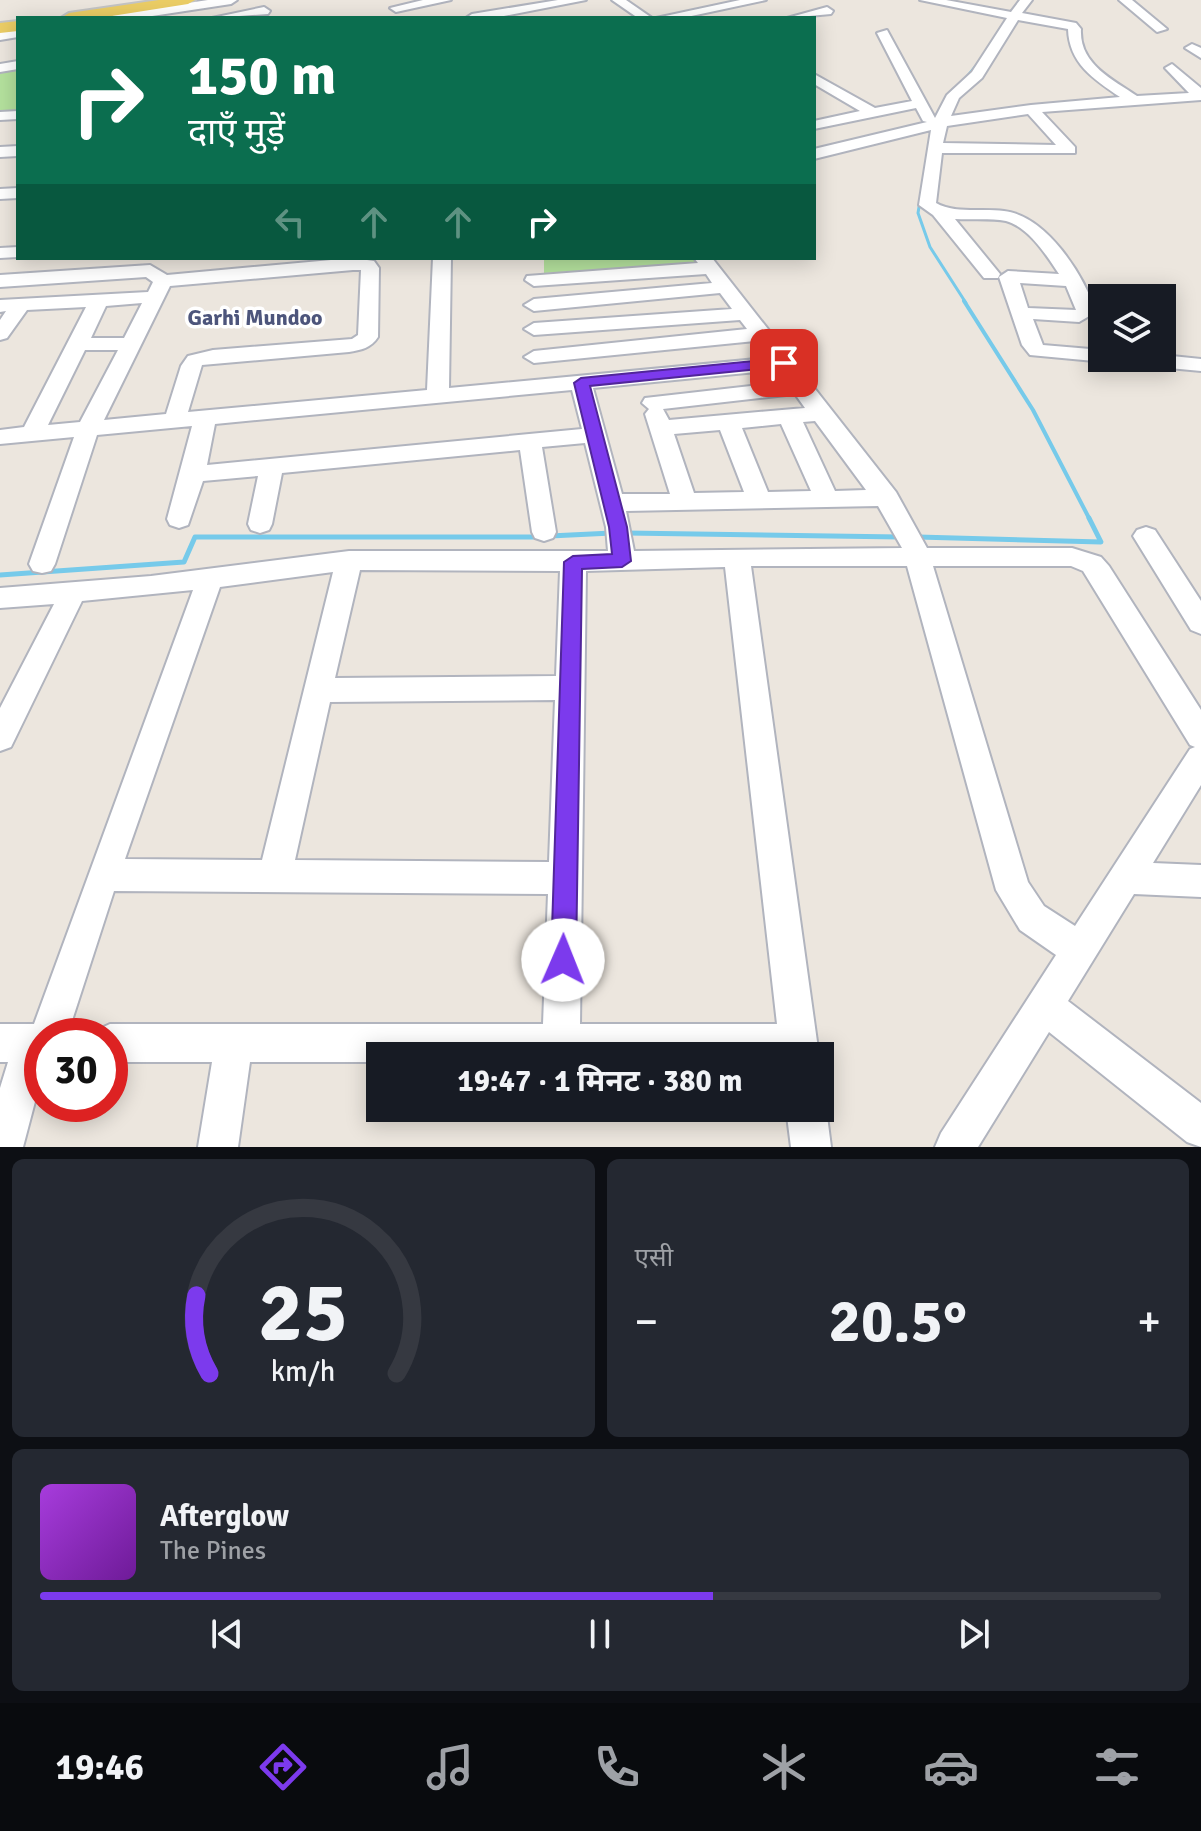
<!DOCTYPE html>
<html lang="hi">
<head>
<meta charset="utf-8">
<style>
	:root { --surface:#171b24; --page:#242831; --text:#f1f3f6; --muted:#9ea1a6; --line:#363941; --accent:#7c3aed }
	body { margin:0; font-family:Signika,"Noto Sans Devanagari",sans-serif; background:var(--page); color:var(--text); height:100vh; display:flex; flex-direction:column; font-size:30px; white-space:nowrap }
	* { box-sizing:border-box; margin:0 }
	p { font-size:26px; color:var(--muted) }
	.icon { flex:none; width:44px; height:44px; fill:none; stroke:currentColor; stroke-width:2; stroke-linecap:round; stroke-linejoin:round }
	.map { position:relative; height:1147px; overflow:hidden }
	.panel { display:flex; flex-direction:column; gap:12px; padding:12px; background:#0d0f14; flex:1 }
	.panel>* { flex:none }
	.hud { position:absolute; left:16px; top:16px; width:800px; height:244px; border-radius:0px; box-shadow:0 4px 20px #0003; background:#0b6e4f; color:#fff; overflow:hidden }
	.fabs { position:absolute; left:1088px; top:284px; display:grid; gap:16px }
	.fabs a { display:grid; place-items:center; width:88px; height:88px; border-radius:0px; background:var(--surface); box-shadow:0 4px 20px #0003; font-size:40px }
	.speed { position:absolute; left:24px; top:1018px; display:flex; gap:16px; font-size:40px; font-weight:700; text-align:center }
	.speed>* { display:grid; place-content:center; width:104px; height:104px; border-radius:50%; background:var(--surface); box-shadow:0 4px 20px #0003; line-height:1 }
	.speed .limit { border:12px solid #d22; background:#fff; color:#111 }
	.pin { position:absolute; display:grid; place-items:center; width:68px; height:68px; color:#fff; margin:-34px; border-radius:16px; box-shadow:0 4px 12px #0006 }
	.me { position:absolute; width:88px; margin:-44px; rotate:1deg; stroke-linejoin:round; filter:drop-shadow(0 0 6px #0008) }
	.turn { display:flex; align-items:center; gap:28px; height:168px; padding:0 40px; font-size:36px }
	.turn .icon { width:104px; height:104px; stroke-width:2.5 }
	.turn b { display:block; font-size:56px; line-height:68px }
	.lanes { display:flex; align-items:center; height:76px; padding:0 40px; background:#0003; justify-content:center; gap:40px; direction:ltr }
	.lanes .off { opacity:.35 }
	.big { font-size:60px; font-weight:700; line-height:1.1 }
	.panel .tile { flex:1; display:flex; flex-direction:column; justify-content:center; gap:12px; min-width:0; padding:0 28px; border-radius:12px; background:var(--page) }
	.panel .dial { align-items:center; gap:0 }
	.dial svg { height:208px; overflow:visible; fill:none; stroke:var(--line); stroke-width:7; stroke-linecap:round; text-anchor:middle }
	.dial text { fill:var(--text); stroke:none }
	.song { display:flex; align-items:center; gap:24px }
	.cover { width:96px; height:96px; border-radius:12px; background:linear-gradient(135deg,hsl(280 70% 55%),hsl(280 70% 35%)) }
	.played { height:8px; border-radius:4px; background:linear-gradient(90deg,var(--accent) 60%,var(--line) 60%) }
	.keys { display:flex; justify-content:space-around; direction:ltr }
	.heat { display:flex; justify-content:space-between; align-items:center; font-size:44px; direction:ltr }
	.panel .tiles { flex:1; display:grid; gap:12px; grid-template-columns:1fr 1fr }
	.tile:last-child { grid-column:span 2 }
	.trip { position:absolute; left:366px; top:1042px; width:468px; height:80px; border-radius:0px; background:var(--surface); box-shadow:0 4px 20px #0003; font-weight:700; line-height:80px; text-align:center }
	.tab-bar { display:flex; height:128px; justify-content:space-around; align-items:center; background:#090b0e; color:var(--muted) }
	.tab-bar .icon { width:56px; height:56px }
	.tab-bar .selected { color:var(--accent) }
	.tab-bar b { font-size:36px; color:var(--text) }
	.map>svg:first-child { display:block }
</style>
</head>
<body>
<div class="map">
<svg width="1201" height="1147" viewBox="0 0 1201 1147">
	<rect width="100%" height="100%" fill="#ece6de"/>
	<path fill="#b4e19d" d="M18 68V112L0 113V71Z
		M548 258H696L700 263 544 273V259Z"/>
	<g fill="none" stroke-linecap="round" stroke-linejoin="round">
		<path stroke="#76caea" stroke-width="3" d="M998 32 1010 14
			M966 78 980 61
			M926 165 918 213 930 247 966 303"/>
		<path stroke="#76caea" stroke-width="4" d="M964 301 1033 410 1090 520"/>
		<path stroke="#76caea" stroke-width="5" d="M626 533 900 537
			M550 536 612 533
			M918 537 1101 542 1089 518
			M0 575 184 562 195 537H540"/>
		<defs>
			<path id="minor" d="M208 0H237L231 4 139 18H109L115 14Z
				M423 0H451L396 12 390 8Z
				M558 0H586L494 18H466L472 14Z
				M612 0H626L652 18H638Z
				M740 0H766L682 18H656Z
				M920 0H946L1011 12 1020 0H1032L1022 13 1076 23 1081 29C1079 64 1112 79 1137 96L1189 93 1165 68 1172 64 1201 88V100L1042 112 1075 147V153H942L936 203C955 214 982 208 1004 211 1047 216 1084 276 1096 312L1079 322 1033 319 1043 345 1102 350V358H1162V355L1201 359V371L1030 355 1022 345 999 277 1008 271 1059 274C1047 256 1029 227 1006 221 990 218 971 220 955 219L1000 274 998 278H984L933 215 919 205 931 130 814 159V149L927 122 923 121 916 108 814 129V121L860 111 814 84V74L875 108 912 101 877 33 887 30 935 118 947 95 972 72 1007 18ZM1018 20 1068 29C1069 63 1093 79 1120 97L1031 105 951 116 959 98 982 78ZM1028 114 1056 145 943 143 947 126ZM1020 283 1066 286 1076 310 1028 308Z
				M1119 0H1132L1167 29 1157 32Z
				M264 7 270 11 268 14 212 18Z
				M827 7 833 11 831 14 787 18Z
				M18 29V37L0 40V32Z
				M1192 44 1201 48V58L1185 48Z
				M18 61V69L0 72V64Z
				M18 111V119L0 120V112Z
				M18 146V156L0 157V147Z
				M18 188V198L0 199V189Z
				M18 247V257L0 258V248Z
				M353 258 374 261 379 268 378 337C371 348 361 350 349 352L202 365 188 412 427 390 433 258H451L449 388 768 358 755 341 534 363 524 357 534 351 747 329 740 320 534 335 524 329 534 323 732 309 720 293 534 311 524 305 534 299 712 283 706 274 534 286 525 280 527 276 698 263 694 258H712L896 492 927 548H1072L1101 557 1109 566 1201 710V785L1153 863 1201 865V897L1134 894 1068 1001 1201 1103V1147L1187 1142 1049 1032 978 1147H935L941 1133 1056 955 1020 930 996 890 907 566H751L819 1056H380V1062H250L238 1147H198L212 1062H110V1036H94L97 1030 110 1024H543L548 894 114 891 67 1036H42V1075L23 1147H0V1088L8 1062H0V1024H34L193 590 82 601 11 747 0 751V708L54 604 0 608V588L151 576 349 551H608L606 527 585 443 542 447 556 532 553 538 544 541 535 538 532 532 520 450 282 473 272 524 269 530 260 533 251 530 248 524 258 476 203 481 188 525 179 528 170 525 167 519 192 426 97 435 55 564 51 571 42 573 33 571 29 564 74 437 0 444V430L24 427 86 307 27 310 7 338 0 340V320L6 311 0 312V300L148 292 153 282 146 277 0 287V275L150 265 167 275ZM353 270H361L358 335 352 339 213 350 188 356 181 366 166 414 104 420 170 286ZM142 303 124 338H91L106 306ZM85 350H118L80 422 48 425ZM777 370 786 382 645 398 642 403 649 409 645 414 670 494H622L593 388ZM572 390 582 429 207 465 215 424ZM795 394 805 408 669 420 663 409ZM815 421 866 490 835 491 803 422ZM781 424 811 491 768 492 742 428ZM720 430 744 492 694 493 674 434ZM878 506 902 548 634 551 626 511ZM933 566H1071L1083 571 1190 745 1195 747 1190 749 1075 926 1044 906 1028 882ZM725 567 777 1024H580L586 571ZM360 570 560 571 556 676 335 678ZM333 572 262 860 125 859 220 587ZM555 700 549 862 295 860 330 702Z
				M1146 527 1155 530 1201 601V634L1191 630 1133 536 1137 530Z
				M820 1095 826 1108 831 1147H791L786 1108H820Z"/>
			<path id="major" d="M159 0H195L188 4 99 18H61L69 13Z
				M18 21V31L0 33V23Z"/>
		</defs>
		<use href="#minor" stroke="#b1b4be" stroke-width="4"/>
		<use href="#major" stroke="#c4c4c4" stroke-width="4"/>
		<use href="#minor" fill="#fff" fill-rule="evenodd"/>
		<use href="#major" fill="#ebcd65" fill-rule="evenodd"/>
	</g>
	<path fill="#7c3aed" stroke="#51269a" stroke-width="2" d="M784 358 792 363 790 366 590 386 627 527 631 561 622 567 582 569 576 960 572 969 563 972 555 969 551 960 564 562 573 556 612 554 609 527 574 383 581 378Z"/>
	<g text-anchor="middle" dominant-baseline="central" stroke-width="7" stroke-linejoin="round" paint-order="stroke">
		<g font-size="22" font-weight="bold" fill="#4d557b" stroke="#fff">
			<text x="255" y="317">Garhi Mundoo</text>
		</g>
	</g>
</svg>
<div class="fabs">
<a><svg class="icon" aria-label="layers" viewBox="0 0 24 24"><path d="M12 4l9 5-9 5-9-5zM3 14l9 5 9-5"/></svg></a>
</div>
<div class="speed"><div class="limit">30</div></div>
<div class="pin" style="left:784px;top:363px;background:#d93025"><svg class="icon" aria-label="arrive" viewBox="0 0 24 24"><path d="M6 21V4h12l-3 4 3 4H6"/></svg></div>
<svg class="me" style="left:563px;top:960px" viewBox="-20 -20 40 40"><circle r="19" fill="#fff"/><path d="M0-13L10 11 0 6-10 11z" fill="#7c3aed"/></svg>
<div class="trip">19:47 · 1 मिनट · 380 m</div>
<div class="hud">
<div class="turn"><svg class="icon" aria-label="right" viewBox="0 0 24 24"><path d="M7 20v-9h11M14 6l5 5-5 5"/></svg><div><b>150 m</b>दाएँ मुड़ें</div></div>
<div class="lanes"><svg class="icon off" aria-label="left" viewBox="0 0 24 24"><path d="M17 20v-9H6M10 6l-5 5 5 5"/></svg><svg class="icon off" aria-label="ahead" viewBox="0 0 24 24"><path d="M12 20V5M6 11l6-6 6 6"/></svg><svg class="icon off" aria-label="ahead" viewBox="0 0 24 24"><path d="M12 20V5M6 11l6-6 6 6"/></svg><svg class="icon" aria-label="right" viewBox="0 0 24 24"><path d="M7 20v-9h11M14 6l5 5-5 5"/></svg></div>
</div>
</div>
<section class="panel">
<div class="tiles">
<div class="tile dial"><svg viewBox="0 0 100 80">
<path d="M14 69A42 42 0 1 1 86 69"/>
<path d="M14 69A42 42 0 0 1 9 39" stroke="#7c3aed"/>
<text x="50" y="56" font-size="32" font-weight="700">25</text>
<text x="50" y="72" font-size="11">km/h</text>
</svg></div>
<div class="tile"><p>एसी</p>
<div class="heat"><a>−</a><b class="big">20.5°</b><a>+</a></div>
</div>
<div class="tile">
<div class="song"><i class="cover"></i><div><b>Afterglow</b><p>The Pines</p></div></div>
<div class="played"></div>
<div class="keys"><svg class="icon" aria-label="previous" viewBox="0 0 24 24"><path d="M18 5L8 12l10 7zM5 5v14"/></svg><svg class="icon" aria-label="pause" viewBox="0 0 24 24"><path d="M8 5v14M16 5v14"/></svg><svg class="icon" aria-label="next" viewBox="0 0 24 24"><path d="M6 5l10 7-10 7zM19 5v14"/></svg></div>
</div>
</div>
</section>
<nav class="tab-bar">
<b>19:46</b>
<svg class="icon selected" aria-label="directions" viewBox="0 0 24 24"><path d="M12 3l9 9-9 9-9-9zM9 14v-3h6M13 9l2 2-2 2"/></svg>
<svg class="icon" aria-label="music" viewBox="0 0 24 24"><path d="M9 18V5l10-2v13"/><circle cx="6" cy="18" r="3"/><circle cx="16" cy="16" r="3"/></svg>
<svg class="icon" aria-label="phone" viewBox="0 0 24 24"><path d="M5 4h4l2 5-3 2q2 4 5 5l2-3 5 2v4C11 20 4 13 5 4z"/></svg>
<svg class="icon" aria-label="climate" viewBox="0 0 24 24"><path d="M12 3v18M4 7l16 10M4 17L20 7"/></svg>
<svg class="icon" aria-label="car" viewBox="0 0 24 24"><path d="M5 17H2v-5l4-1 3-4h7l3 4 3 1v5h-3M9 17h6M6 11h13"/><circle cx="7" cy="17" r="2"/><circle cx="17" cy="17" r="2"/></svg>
<svg class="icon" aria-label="filters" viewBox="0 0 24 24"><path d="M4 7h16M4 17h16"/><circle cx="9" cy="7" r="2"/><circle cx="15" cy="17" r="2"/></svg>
</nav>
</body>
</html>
